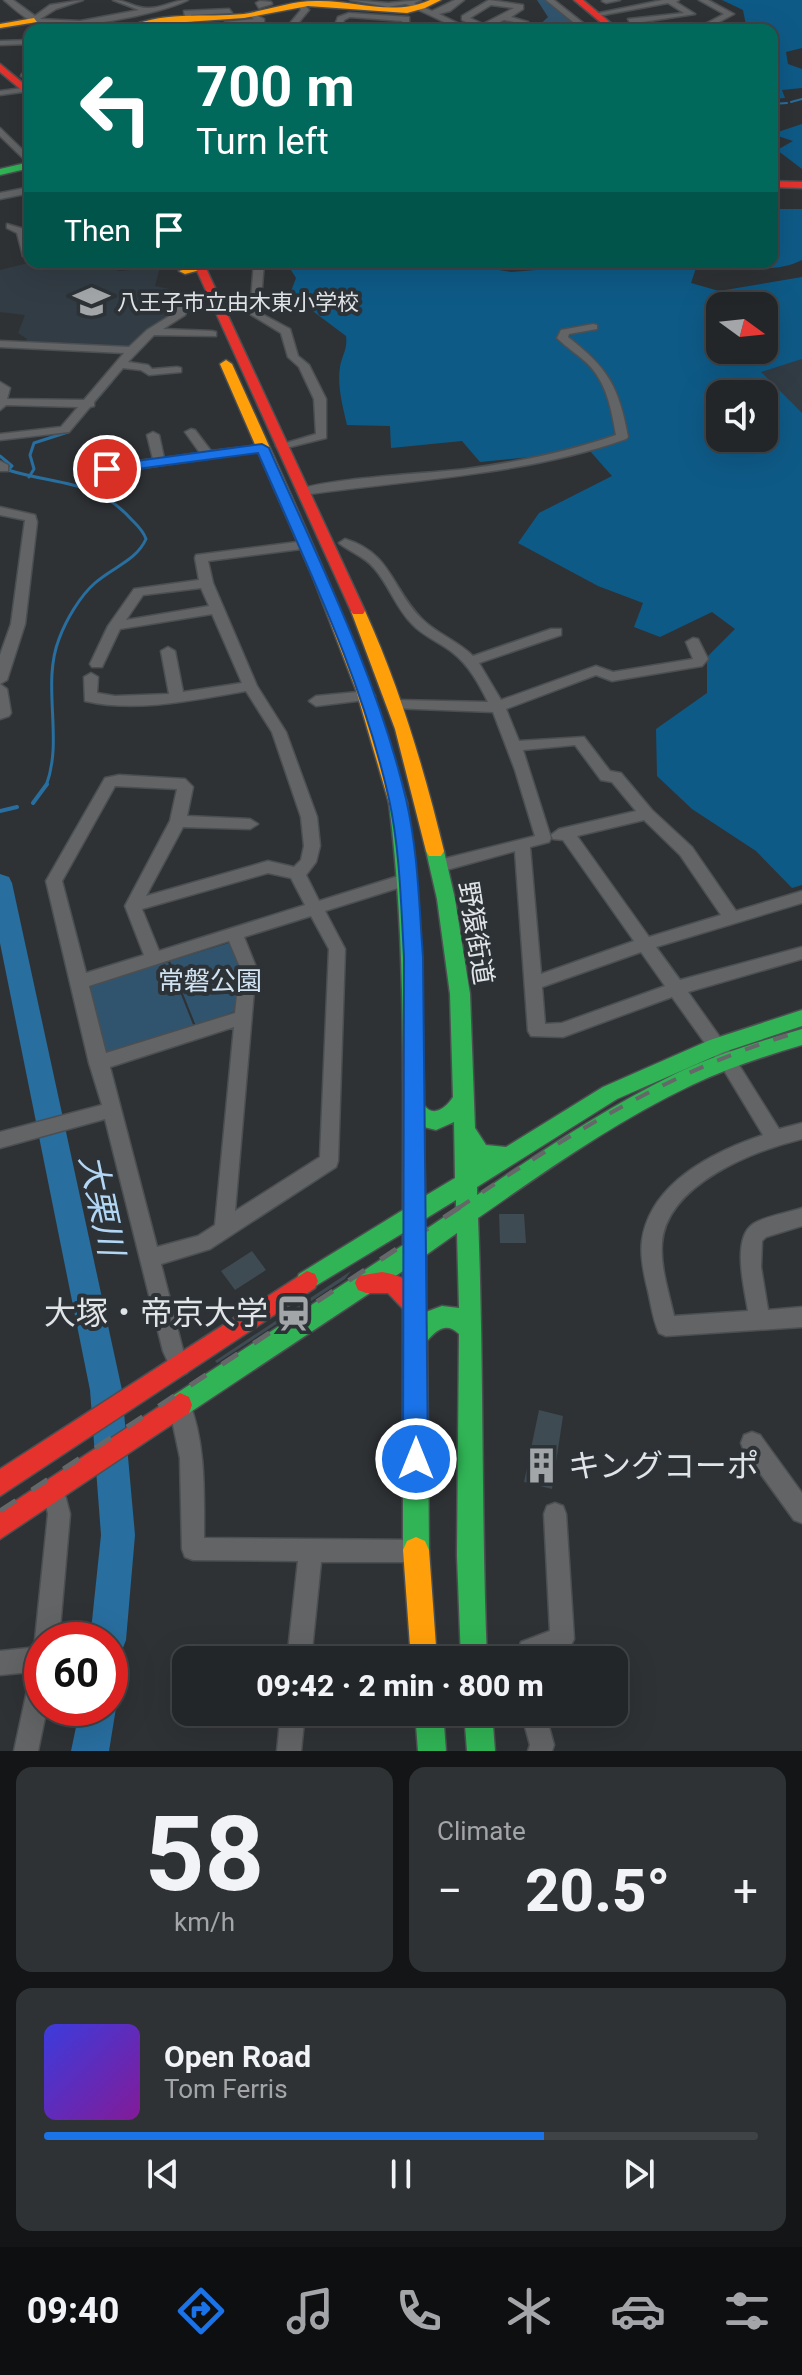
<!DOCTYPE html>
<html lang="en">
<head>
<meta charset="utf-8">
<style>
	:root { --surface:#232628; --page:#2f3234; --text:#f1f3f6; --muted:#a3a5a8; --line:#404345; --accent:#1a73e8 }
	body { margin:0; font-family:Roboto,"Noto Sans JP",sans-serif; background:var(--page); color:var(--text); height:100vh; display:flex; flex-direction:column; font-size:30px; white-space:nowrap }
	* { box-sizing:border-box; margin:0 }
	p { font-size:26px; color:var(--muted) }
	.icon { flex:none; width:44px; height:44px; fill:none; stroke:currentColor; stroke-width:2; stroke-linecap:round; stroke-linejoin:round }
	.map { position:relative; height:1751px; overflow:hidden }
	.sheet { display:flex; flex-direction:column; gap:16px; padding:16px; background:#131516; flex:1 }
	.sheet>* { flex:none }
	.top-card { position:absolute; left:24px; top:24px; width:754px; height:244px; border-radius:16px; box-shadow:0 8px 32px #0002,0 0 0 2px var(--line); background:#00695c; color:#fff; overflow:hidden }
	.needle { width:52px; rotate:105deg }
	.fabs { position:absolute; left:706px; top:292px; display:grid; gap:16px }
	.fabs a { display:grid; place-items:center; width:72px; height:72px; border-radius:16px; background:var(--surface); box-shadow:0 8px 32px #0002,0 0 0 2px var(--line); font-size:40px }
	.speed { position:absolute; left:24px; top:1622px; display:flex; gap:16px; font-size:40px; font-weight:700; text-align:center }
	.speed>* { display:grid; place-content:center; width:104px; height:104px; border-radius:50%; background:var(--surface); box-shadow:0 8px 32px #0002,0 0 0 2px var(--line); line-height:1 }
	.speed .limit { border:12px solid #d22; background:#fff; color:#111 }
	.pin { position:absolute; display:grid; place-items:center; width:68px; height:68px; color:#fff; margin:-34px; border:4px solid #fff; border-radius:50%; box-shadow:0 2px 8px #0007 }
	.me { position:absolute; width:88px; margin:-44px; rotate:0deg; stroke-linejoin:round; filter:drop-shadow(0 0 6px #0008) }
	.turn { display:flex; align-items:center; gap:28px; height:168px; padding:0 40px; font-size:36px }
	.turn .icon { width:104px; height:104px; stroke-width:2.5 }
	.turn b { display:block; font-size:56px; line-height:68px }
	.then { display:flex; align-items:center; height:76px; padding:0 40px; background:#0003; gap:16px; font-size:30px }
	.big { font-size:60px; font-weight:800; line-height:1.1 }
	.sheet .card { flex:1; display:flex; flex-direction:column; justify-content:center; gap:12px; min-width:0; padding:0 28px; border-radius:16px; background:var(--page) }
	.sheet .dial { align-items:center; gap:0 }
	.dial b { font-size:104px; line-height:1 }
	.song { display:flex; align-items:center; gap:24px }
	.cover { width:96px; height:96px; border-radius:12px; background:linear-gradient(135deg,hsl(240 70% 55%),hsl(290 70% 35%)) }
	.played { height:8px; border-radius:4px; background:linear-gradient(90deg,var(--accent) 70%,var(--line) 70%) }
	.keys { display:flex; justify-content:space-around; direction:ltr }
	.heat { display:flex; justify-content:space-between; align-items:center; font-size:44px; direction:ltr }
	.sheet .tiles { flex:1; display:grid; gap:16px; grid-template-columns:1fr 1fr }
	.card:last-child { grid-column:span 2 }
	.trip { position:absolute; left:172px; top:1646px; width:456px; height:80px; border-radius:16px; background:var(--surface); box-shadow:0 8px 32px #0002,0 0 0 2px var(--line); font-weight:800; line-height:80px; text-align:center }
	.tabs { display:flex; height:128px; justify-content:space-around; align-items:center; background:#0e0f10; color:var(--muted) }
	.tabs .icon { width:56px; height:56px }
	.tabs .selected { color:var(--accent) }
	.tabs b { font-size:36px; color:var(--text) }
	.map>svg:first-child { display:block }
</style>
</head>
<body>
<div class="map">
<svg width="802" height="1751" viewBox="0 0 802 1751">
	<rect width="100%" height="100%" fill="#2f3235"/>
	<path fill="#323c44" d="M32 262H86L120 271 160 267 155 286 184 292 181 309 129 348 58 346 26 341 27 339 18 333 25 315 0 312V270Z
		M802 350V437L764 394 706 378Z"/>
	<path fill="#31546e" d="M537 0H547L585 30H534L548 17Z
		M229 943 243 966 238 1010 196 1026 170 961Z
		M168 962 194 1027 109 1054 105 1052 88 989 92 984Z"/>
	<path fill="#0e5a87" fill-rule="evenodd" d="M722 0H802V48L786 52 788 64 802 69V88L782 90 785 98 772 99V30H747L743 10Z
		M802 124V169L777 150 793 141 772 134Z
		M772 209H802V260C778 273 744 268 718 262H772Z
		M308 262 350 267 360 262H490L486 268 511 272 536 270 533 262H678L697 265 691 283 719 291 802 277V359L761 372 802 413V885L792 888 756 851 692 809 657 776 656 729 707 693V657L735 629 712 612 660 637 634 627 643 603 598 586 518 543 539 513 612 476 590 451 480 462 462 441 391 448 390 426 347 425C343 407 337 386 340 367 342 355 348 349 346 336L290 294 296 278 291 270ZM720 306H764V350H720ZM720 394H764V438H720Z"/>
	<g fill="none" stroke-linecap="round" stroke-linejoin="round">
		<path stroke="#286e9f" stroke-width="2" d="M791 102 802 99
			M772 104 787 103"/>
		<path stroke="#286e9f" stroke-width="3" d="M181 317 188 306
			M0 456 12 466 8 470C55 485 95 479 131 519 137 525 143 530 146 539 136 561 113 567 95 583 80 596 66 620 59 639 41 685 64 739 46 786
			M29 477 34 469 30 455 34 443 68 432 111 382"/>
		<path stroke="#286e9f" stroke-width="4" d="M33 803 47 784
			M0 811 17 807"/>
		<path fill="#286e9f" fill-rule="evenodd" d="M0 874 9 877 12 883 122 1390 135 1535 126 1640 121 1653 110 1657V1640H90L101 1535 90 1390 0 943Z
			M111 1695 116 1708 109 1751H71L80 1708H110Z"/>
	</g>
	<path fill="#3e4b53" d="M499 1214H524L526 1243H500Z
		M252 1251 266 1270 235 1290 221 1271Z
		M351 1271 345 1279 217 1363 215 1361Z
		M539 1410 563 1416 552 1489 524 1482Z"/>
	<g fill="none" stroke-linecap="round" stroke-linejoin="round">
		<defs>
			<path id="street" d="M4 0H13L35 16 50 5 83 0 56 9 40 19 80 21 139 10 113 0C126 0 135 8 147 8 160 9 174 0 188 0 161 14 62 34 34 22 25 19 12 7 4 0Z
				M350 0 388 3 421 0 414 3 432 11 455 0H464L450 11 439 14 470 29 454 30 457 28 406 4 388 7Z
				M489 0 523 5V9L511 17 528 22 524 24 504 20 489 27 494 30H484L462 20V16ZM491 5 514 8 483 24 470 18Z
				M546 0H554L592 30H583Z
				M620 0 606 3 602 1 603 0Z
				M663 0H679L676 2 695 14 636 23 642 30H634L628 19 684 13 668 3 598 16 594 14Z
				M699 0H708L734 14 704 30H694L724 14Z
				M260 1 271 2 272 4 259 8 256 3Z
				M302 2 309 10 299 22 301 30H293L291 22 301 10 298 4Z
				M229 9 232 13 191 15 195 30H187L184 11Z
				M252 13 264 19V23L232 26 233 30H225V22L254 19 248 15Z
				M349 13 409 17V30H401L402 21 350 17 344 20 341 30H333L338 17Z
				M170 27 173 30H154Z
				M30 40V44L0 45V41Z
				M30 87V91L0 95V91Z
				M0 128 30 157V165L0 136Z
				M30 187V193L0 199V193Z
				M7 224 24 229 30 256H23L17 233 7 228Z
				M254 262H264L260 313 290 329 298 356 309 365 326 399V438L282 449 276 446 316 434 314 399 299 367 288 357 281 333 250 314Z
				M196 292 201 295 190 300 185 315 163 329 212 331 216 332V336L154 335 128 362 148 365 152 369 177 367 181 368V372L149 375 141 370 123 368 94 402V406L90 407 69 432 0 440V434L61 427 78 407 6 405 0 410V382L10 388 7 399 84 400 124 353 0 347V341L129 347 147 330 176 312 181 296Z
				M593 324 597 325V329L569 334 568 337C608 368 619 387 628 437L626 439C521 476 412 479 303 495L297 491C315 479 436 473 466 469 518 462 567 452 616 435 611 408 607 383 587 363 577 354 566 347 557 338L561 330Z
				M191 429 195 430 211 451 262 445 268 448 262 451 107 473 101 469 107 465 153 459 147 435 153 432 159 435 164 458 200 453 185 432Z
				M0 461 8 465V471H0Z
				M0 507 35 515 37 522 25 624 7 680 0 684 7 689 11 713 9 716 0 719V655L11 624 25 520 0 515Z
				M345 539C392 553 392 590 422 619 437 634 458 641 473 656L551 629H561V635L479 663 501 700 596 666 613 672 693 659 686 642 693 638 698 639 708 659 702 666 612 681 596 675 506 709 519 741 584 737 610 771 621 773 652 810 692 847 736 911 802 891V903L656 947 680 980 802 947V959L688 992 734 1057 779 1129 802 1123V1139C753 1151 667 1184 662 1243 660 1267 669 1293 674 1316L748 1311C745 1290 731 1239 753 1224 765 1216 787 1213 802 1208V1226L766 1237 762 1241 761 1267 768 1310 802 1307V1327L666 1336 659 1333C653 1320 651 1304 648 1291 644 1275 640 1257 642 1241 650 1183 713 1152 763 1135L722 1067 672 997 563 1037 531 1036 528 1031 515 851 439 872 431 866 439 860 535 836 515 770 493 712 392 708 390 705 392 702 397 700 488 702C479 684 469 665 452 652 439 642 423 636 412 624 396 608 389 585 374 568 364 556 350 552 339 543ZM575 745 601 780 612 782 636 811 559 829 551 835 553 839 563 840 634 941 541 974 530 847 549 842 551 838 523 750ZM644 820 680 855 721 915 649 937 577 836ZM641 952 665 986 562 1023 545 1024 542 987Z
				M305 541 309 542V548L208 561 213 583 257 686 286 732 317 817 320 846 316 862 306 875 319 901 408 873 416 879 414 883 325 911 345 949 338 1161 336 1167 210 1249 161 1264 183 1350 190 1366 187 1373 180 1376 173 1373 163 1351 105 1119 0 1148V1132L102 1105 89 1063 46 881 105 778 119 775 185 779 193 787 187 816 250 819 258 824 250 829 183 827 146 896 268 861 294 867 301 860 304 846 301 817 272 732 246 691C194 700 136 713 85 701L84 677 91 673 98 677 97 693 115 696 169 694 161 651 168 647 175 651 183 692 242 683 212 614 120 629 102 667H92L90 664 108 626 134 589 199 580 195 558 196 555ZM201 588 209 606 126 620 143 595ZM115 786 177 789 170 821 125 906 144 955 86 973 62 881ZM268 873 291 878 305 905 159 951 142 909ZM311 916 329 949 320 1157 235 1211 256 967 244 937ZM229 941 240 967 235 1013 106 1053 89 986ZM234 1027 215 1225 198 1236 157 1247 110 1067Z
				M368 691 373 693 375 696 373 699 316 706 309 701 316 696Z
				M180 1396 188 1399C206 1442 204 1492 204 1538L416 1540 424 1543 427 1551 424 1559 416 1562H321L311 1660H287L298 1561 193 1560 185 1557 182 1549 180 1458 169 1406 172 1399Z
				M752 1432 760 1435 802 1493V1523L794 1520 744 1451 741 1443 744 1435Z
				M54 1480 62 1483 70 1514 59 1640H42V1708H47L38 1751H14L31 1672 0 1675V1651L38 1647 35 1640 48 1514 43 1491 46 1483Z
				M555 1503 563 1506 566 1514 574 1639 570 1647 540 1660H516L521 1642 550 1631 544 1514 547 1506Z
				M281 1712H305L301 1751H277Z
				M521 1712H545L554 1745 552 1751H528L530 1745Z"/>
			<path id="fast" d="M30 162V168L0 175V169Z
				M398 797 407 803C420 904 423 1003 424 1105 433 1118 446 1108 453 1097L450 994 437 899 426 851 435 845 444 851 455 899 470 994 475 1128 486 1145 506 1147 603 1087 710 1040 802 1010V1026L724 1052 617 1099 477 1187V1195C541 1151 606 1108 675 1074 716 1054 759 1042 802 1029V1045C765 1056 727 1068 692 1085 616 1121 547 1170 478 1218 484 1366 481 1513 487 1660H461L457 1556 459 1334C447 1322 437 1329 427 1341L429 1550 425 1559 416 1563 407 1559 403 1550V1271L189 1413 180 1417 171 1413 168 1405 171 1397 403 1245V1233L307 1291 299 1288 296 1281 299 1274 403 1210C403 1073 406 938 389 803ZM454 1122 455 1178 425 1196 424 1127 436 1130ZM456 1200V1209L425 1230V1219ZM457 1233 459 1308 442 1306 426 1312V1255Z
				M415 1712H443L446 1751H418Z
				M464 1712H492L495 1751H467Z"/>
			<path id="slow" d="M430 0H441L425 8 407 13 308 6 244 18 171 23 124 30C157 10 206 18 244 14 268 10 291 1 316 1 355 0 393 17 430 0Z
				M34 18 37 22 0 28V24Z
				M210 262H230L185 274 179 271Z
				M226 360 232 364C297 508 364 650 407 803L404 807 398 809 389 803 356 690 314 580 220 364Z
				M358 606 365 611C400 688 424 769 444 851L441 856H429L426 851 395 729 351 611Z
				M416 1537 425 1541 429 1550 437 1660H411L403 1550 407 1541Z"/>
			<path id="jam" d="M574 0H583L619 30H610Z
				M0 64 30 89V97L0 72Z
				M30 72V78L21 76 22 74Z
				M772 181 802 182V188L772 187Z
				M193 262H203L365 611 363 614H353L351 611Z
				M307 1271 315 1274 318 1281 315 1288 0 1496V1469Z
				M382 1272C403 1275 418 1285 426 1305L423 1313 415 1316 407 1313 388 1293H366L358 1290 355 1283 358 1276Z
				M180 1393 189 1397 192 1405 189 1413 0 1539V1511Z"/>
		</defs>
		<use href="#street" stroke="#4c4f51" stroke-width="3"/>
		<use href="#fast" stroke="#4c4f51" stroke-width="3"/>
		<use href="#slow" stroke="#4c4f51" stroke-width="3"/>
		<use href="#jam" stroke="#4c4f51" stroke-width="3"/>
		<use href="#street" fill="#626466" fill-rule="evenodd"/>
		<use href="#fast" fill="#30b455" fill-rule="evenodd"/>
		<use href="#slow" fill="#ff9f0a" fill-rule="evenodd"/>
		<use href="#jam" fill="#e5322d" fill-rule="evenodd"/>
		<path stroke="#656769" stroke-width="4" stroke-dasharray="15 15" stroke-linecap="butt" d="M457 1209C568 1135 673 1068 802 1031"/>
		<path stroke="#656769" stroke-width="5" stroke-dasharray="19 19" stroke-linecap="butt" d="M0 1511 460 1207"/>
	</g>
	<path fill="#1a73e8" stroke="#114b97" stroke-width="2" d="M262 444 269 448C320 563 377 676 406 799 418 850 419 905 423 957L428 1459 424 1468 416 1472 407 1468 403 1459 404 957C401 905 400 850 389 799 362 678 307 566 258 453L107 473 101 469 107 465Z"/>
	<defs>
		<symbol id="school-bare" viewBox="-9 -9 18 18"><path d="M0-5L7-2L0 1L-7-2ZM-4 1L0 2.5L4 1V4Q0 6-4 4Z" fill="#a2a6a9" stroke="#2d3237" stroke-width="2.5" paint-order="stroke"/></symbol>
		<symbol id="station-bare" viewBox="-9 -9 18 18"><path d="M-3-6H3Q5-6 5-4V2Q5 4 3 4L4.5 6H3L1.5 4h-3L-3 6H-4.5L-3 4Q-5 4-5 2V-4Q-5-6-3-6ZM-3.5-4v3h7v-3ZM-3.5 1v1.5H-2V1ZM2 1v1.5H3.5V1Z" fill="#a2a6a9" stroke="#2d3237" stroke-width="2.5" paint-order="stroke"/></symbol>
		<symbol id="building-bare" viewBox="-9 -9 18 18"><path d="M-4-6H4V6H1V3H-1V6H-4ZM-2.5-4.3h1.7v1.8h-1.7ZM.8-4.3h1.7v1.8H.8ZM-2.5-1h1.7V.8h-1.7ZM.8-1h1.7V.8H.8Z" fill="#a2a6a9" stroke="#2d3237" stroke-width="2.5" paint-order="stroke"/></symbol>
	</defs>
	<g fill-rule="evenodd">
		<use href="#school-bare" x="66" y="276" width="51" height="51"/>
		<use href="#station-bare" x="268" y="1288" width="51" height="51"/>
		<use href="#building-bare" x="516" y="1440" width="51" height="51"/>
	</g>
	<g text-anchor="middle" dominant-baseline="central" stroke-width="8" stroke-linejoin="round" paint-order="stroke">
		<g font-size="22" fill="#e0e4e7" stroke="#2d3237" text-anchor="start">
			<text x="117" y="302">八王子市立由木東小学校</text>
		</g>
		<g font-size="26" fill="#e0e4e7" stroke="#2d3237">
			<text transform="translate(476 933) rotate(81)">野猿街道</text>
		</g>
		<g font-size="26" fill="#d1e3f2" stroke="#2d3237">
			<text x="210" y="981">常磐公園</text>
		</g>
		<g font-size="32" fill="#e0e4e7" stroke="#2d3237" text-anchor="end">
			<text x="268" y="1313">大塚・帝京大学</text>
			<text x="568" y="1466" text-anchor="start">キングコーポ</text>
		</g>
		<g font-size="34" font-style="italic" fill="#b2d6f4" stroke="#2d3237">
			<text transform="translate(102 1205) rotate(78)">大栗川</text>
		</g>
	</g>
</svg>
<div class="fabs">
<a><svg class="needle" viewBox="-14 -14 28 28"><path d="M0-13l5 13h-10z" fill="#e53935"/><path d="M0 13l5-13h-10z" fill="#a3a5a8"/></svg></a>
<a><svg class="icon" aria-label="sound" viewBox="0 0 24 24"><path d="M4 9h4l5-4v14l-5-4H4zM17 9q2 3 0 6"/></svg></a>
</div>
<div class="speed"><div class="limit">60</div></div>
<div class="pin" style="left:107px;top:469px;background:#d93025"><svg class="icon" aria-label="arrive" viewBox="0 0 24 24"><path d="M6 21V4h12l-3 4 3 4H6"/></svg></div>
<svg class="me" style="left:416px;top:1459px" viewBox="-20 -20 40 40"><circle r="17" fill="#1a73e8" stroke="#fff" stroke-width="3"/><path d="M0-11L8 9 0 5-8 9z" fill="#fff"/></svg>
<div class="trip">09:42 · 2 min · 800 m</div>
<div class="top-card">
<div class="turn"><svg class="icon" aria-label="left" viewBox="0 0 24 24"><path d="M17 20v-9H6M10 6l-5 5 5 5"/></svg><div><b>700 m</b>Turn left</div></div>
<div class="then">Then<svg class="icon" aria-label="arrive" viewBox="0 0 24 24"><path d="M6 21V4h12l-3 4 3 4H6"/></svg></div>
</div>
</div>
<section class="sheet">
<div class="tiles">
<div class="card dial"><b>58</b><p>km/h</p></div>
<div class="card"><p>Climate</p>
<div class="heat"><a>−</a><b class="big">20.5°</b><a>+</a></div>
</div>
<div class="card">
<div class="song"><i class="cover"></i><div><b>Open Road</b><p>Tom Ferris</p></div></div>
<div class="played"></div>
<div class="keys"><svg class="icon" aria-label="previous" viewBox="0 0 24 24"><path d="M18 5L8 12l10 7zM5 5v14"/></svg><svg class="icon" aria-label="pause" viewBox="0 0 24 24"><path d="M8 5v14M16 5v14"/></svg><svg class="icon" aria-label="next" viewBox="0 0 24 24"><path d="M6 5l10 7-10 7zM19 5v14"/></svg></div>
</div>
</div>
</section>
<nav class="tabs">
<b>09:40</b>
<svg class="icon selected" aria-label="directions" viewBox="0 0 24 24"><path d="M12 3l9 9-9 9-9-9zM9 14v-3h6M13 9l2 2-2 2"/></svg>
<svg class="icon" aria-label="music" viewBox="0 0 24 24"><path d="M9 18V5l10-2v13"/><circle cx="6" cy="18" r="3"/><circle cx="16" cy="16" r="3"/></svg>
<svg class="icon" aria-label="phone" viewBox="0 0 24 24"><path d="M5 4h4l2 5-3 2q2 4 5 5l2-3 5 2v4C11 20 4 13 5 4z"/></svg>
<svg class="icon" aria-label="climate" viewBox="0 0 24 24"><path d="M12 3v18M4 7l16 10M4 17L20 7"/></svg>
<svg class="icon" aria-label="car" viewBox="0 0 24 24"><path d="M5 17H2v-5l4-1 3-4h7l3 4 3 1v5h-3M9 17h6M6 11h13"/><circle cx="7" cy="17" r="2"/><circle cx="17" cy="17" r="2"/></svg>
<svg class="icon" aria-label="filters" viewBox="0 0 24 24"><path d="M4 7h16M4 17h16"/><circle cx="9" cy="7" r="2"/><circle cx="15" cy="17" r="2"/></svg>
</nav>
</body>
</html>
